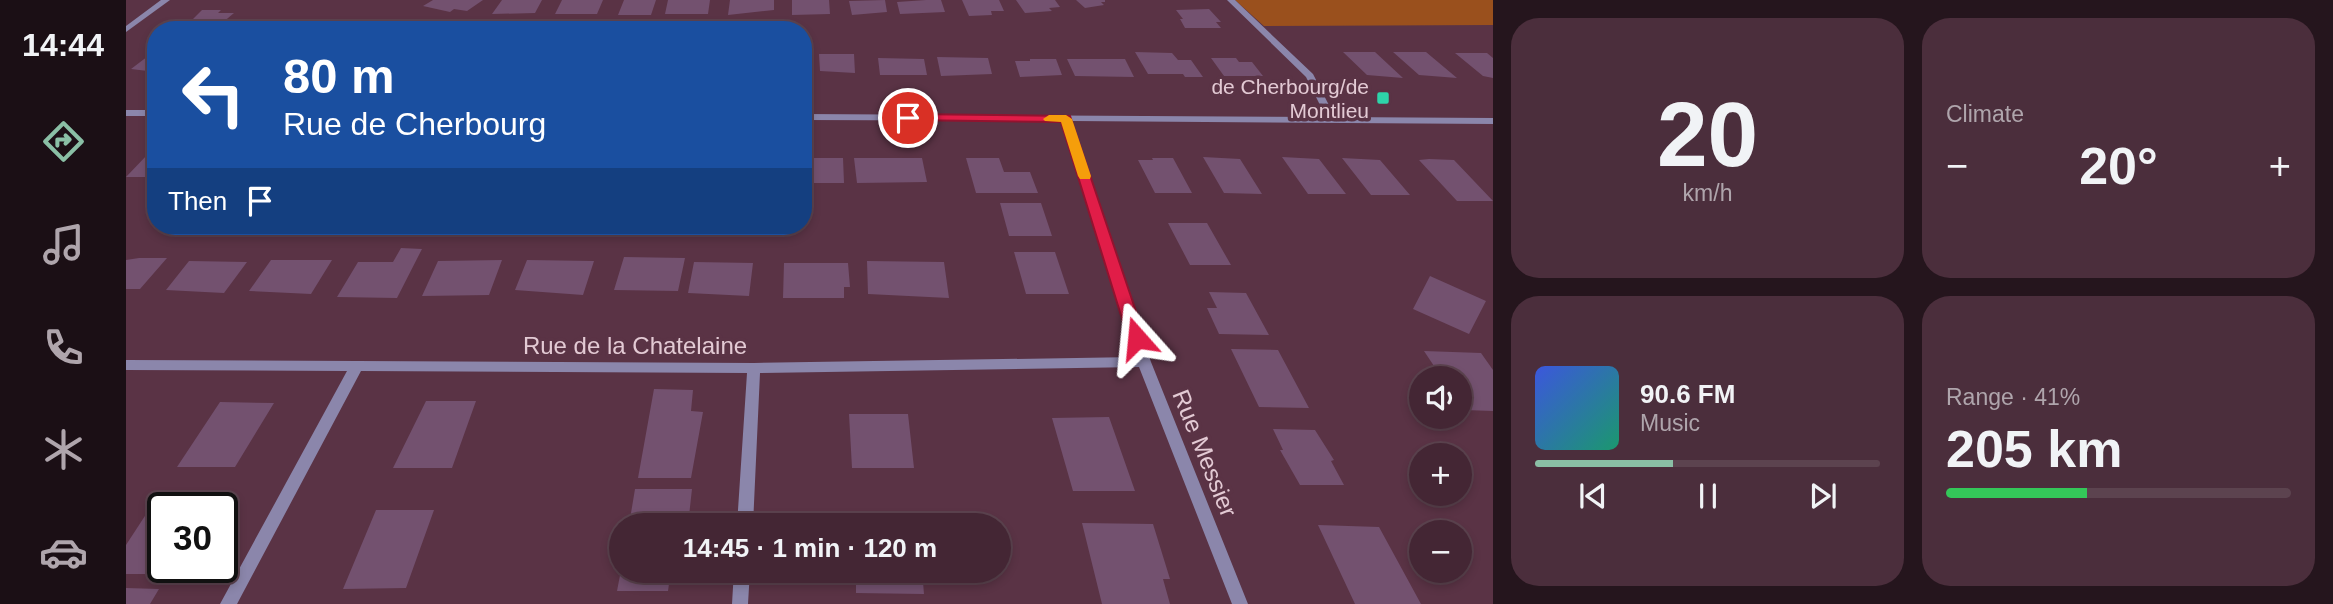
<!DOCTYPE html>
<html lang="en">
<head>
<meta charset="utf-8">
<style>
	:root { --surface:#442634; --page:#4b2e3c; --text:#f1f3f6; --muted:#afa5ac; --line:#5c434f; --accent:#8abfa5 }
	body { margin:0; font-family:Helvetica,sans-serif; background:var(--page); color:var(--text); height:100vh; display:flex; flex-direction:column; font-size:26px; white-space:nowrap }
	* { box-sizing:border-box; margin:0 }
	p { font-size:23px; color:var(--muted) }
	.icon { flex:none; width:38px; height:38px; fill:none; stroke:currentColor; stroke-width:2; stroke-linecap:round; stroke-linejoin:round }
	.map { position:relative; flex:1; overflow:hidden }
	.panel { display:flex; flex-direction:column; gap:18px; padding:18px; background:#25151d; width:840px }
	.panel>* { flex:none }
	.hud { position:absolute; left:21px; top:21px; width:665px; height:214px; border-radius:28px; box-shadow:0 4px 10px #0003,0 0 0 2px var(--line); background:#1a4fa0; color:#fff; overflow:hidden }
	.tools { position:absolute; left:1283px; top:366px; display:grid; gap:14px }
	.tools a { display:grid; place-items:center; width:63px; height:63px; border-radius:50%; background:var(--surface); box-shadow:0 4px 10px #0003,0 0 0 2px var(--line); font-size:35px }
	.speed { position:absolute; left:21px; top:492px; display:flex; gap:14px; font-size:35px; font-weight:700; text-align:center }
	.speed>* { display:grid; place-content:center; width:91px; height:91px; border-radius:50%; background:var(--surface); box-shadow:0 4px 10px #0003,0 0 0 2px var(--line); line-height:1 }
	.speed .limit { border:4px solid #111; border-radius:10px; background:#fff; color:#111 }
	.pin { position:absolute; display:grid; place-items:center; width:60px; height:60px; color:#fff; margin:-30px; border:4px solid #fff; border-radius:50%; box-shadow:0 2px 7px #0007 }
	.me { position:absolute; width:77px; margin:-38px; rotate:342deg; stroke-linejoin:round; filter:drop-shadow(0 0 5px #0008) }
	.turn { display:flex; align-items:center; gap:24px; height:147px; padding:0 21px; font-size:32px }
	.turn .icon { width:91px; height:91px; stroke-width:2.5 }
	.turn b { display:block; font-size:49px; line-height:60px }
	.then { display:flex; align-items:center; height:66px; padding:0 21px; background:#0003; gap:14px; font-size:26px }
	.big { font-size:52px; font-weight:700; line-height:1.1 }
	.panel .tile { flex:1; display:flex; flex-direction:column; justify-content:center; gap:10px; min-width:0; padding:0 24px; border-radius:28px; background:var(--page) }
	.panel .dial { align-items:center; gap:0 }
	.dial b { font-size:91px; line-height:1 }
	.song { display:flex; align-items:center; gap:21px }
	.cover { width:84px; height:84px; border-radius:10px; background:linear-gradient(135deg,hsl(230 70% 55%),hsl(160 70% 35%)) }
	.played { height:7px; border-radius:4px; background:linear-gradient(90deg,var(--accent) 40%,var(--line) 40%) }
	.keys { display:flex; justify-content:space-around; direction:ltr }
	.heat { display:flex; justify-content:space-between; align-items:center; font-size:38px; direction:ltr }
	.charge { height:10px; border-radius:5px; background:linear-gradient(90deg,#34c759 41%,var(--line) 0) }
	.panel .tiles { flex:1; display:grid; gap:18px; grid-template-columns:repeat(2,1fr) }
	.trip { position:absolute; left:483px; top:513px; width:402px; height:70px; border-radius:35px; background:var(--surface); box-shadow:0 4px 10px #0003,0 0 0 2px var(--line); font-weight:700; line-height:70px; text-align:center }
	main { display:flex; flex:1; min-height:0 }
	.tab-bar { display:flex; flex-direction:column; width:126px; justify-content:space-around; align-items:center; background:#1b0f15; color:var(--muted) }
	.tab-bar .icon { width:49px; height:49px }
	.tab-bar .selected { color:var(--accent) }
	.tab-bar b { font-size:32px; color:var(--text) }
	.map>svg:first-child { display:block }
</style>
</head>
<body>
<main>
<nav class="tab-bar">
<b>14:44</b>
<svg class="icon selected" aria-label="directions" viewBox="0 0 24 24"><path d="M12 3l9 9-9 9-9-9zM9 14v-3h6M13 9l2 2-2 2"/></svg>
<svg class="icon" aria-label="music" viewBox="0 0 24 24"><path d="M9 18V5l10-2v13"/><circle cx="6" cy="18" r="3"/><circle cx="16" cy="16" r="3"/></svg>
<svg class="icon" aria-label="phone" viewBox="0 0 24 24"><path d="M5 4h4l2 5-3 2q2 4 5 5l2-3 5 2v4C11 20 4 13 5 4z"/></svg>
<svg class="icon" aria-label="climate" viewBox="0 0 24 24"><path d="M12 3v18M4 7l16 10M4 17L20 7"/></svg>
<svg class="icon" aria-label="car" viewBox="0 0 24 24"><path d="M5 17H2v-5l4-1 3-4h7l3 4 3 1v5h-3M9 17h6M6 11h13"/><circle cx="7" cy="17" r="2"/><circle cx="17" cy="17" r="2"/></svg>
</nav>
<div class="map">
<svg width="1367" height="604" viewBox="0 0 1367 604">
	<rect width="100%" height="100%" fill="#5a3345"/>
	<path fill="#9a501d" d="M1109 0H1367V25L1138 26Z"/>
	<path fill="#73516f" d="M307 0H357L341 11 328 9 324 12 297 6Z
		M376 0H416L409 13 366 14Z
		M436 0H477L471 14H429Z
		M498 0H530L525 15H492Z
		M542 0H584L582 14H539Z
		M604 0H648V10L602 15Z
		M666 0H703L704 14 666 15Z
		M759 0 761 12 726 15 723 1Z
		M800 0H815L819 12 774 14 771 2Z
		M836 0H873L878 11H865L866 15 843 16Z
		M890 0H929L934 7 923 8 926 11 899 13Z
		M950 0H979V2H975L978 5 959 8Z
		M1083 9 1095 22H1090L1095 28H1059L1054 19H1057L1050 10Z
		M76 10H95L92 13H108L89 29H57Z
		M30 50V72L5 69Z
		M1009 52 1046 53 1052 60H1065L1077 77H1059L1057 74H1022Z
		M1217 52H1249L1277 78 1241 75Z
		M1267 52H1300L1331 78 1293 75Z
		M1329 53H1361L1367 58V78L1357 76Z
		M693 54H728L729 73 694 71Z
		M811 57 862 58 866 74 815 76Z
		M752 58 798 59 801 75H754Z
		M1085 58H1110L1113 62H1126L1137 76H1098Z
		M904 59H930L936 75 894 77 889 61H904Z
		M941 59H999L1008 77 949 76Z
		M22 154H30V177H0Z
		M1077 157 1114 159 1136 194 1098 193Z
		M1156 157 1193 159 1220 194H1182Z
		M677 158H717L718 183H677Z
		M728 158H796L801 182 731 183Z
		M840 158H873L878 172H904L912 193H850Z
		M1026 158H1047L1066 193H1029L1012 160H1027Z
		M1216 158 1254 160 1284 195H1245Z
		M1303 159 1328 160 1367 201H1331L1293 160Z
		M874 203H915L926 236H883Z
		M1042 223H1081L1105 265H1064Z
		M275 248 296 249 271 298 211 297 232 262H267Z
		M888 252H929L943 294H900Z
		M498 257 559 258 552 291 488 290Z
		M13 258H41L14 289H0V260Z
		M145 260H206L185 294 123 291Z
		M376 260 363 295 296 296 312 261Z
		M401 260 468 261 457 295 389 290Z
		M63 261 121 262 98 293 40 290Z
		M741 261 818 262 823 298 742 294Z
		M568 262 627 263 623 296 562 293Z
		M658 263H722L724 287H718V298H657Z
		M1304 276 1360 301 1343 334 1287 309Z
		M1083 292 1120 293 1143 335 1093 334 1081 308H1091Z
		M1105 349 1152 350 1183 408 1133 407Z
		M1298 351 1355 353 1367 370V411L1338 410 1334 403V378H1316Z
		M528 389 567 390 565 411 577 412 565 478H512Z
		M300 401H350L326 468H267Z
		M94 402 148 403 109 467H51Z
		M723 414H782L788 468H726Z
		M983 417 1009 491H947L926 418Z
		M1147 429 1189 430 1208 460 1205 461 1218 485H1174L1154 450H1157Z
		M509 489H566L562 525H503Z
		M30 499 88 500 83 508H37V567H47L43 574H0V545Z
		M250 510H308L280 588 217 589Z
		M956 523 1027 524 1044 579H1037L1044 604H976Z
		M1192 525 1253 527 1295 604H1229Z
		M495 570H545L542 591H491Z
		M730 570H796L798 594 730 593Z
		M0 588 33 589 24 604H0Z"/>
	<g fill="none" stroke-linecap="round" stroke-linejoin="round">
		<path fill="#8b86ab" fill-rule="evenodd" d="M35 0H44L0 32V26Z
			M1101 0H1109L1187 74 1209 117 1367 118V124L945 121 1025 362 1122 604H1106L1013 367 634 373 627 525H611L621 373 235 371 111 604H94L221 371 0 370V360L628 363 1010 357 936 121 677 120V114L1200 117 1180 77Z
			M0 110H30V116H0Z
			M608 570H624L622 604H606Z"/>
	</g>
	<path fill="#e11d48" stroke="#92132f" stroke-width="2" d="M782 114 944 116 1019 338 1017 343H1005L1002 338 935 122 778 120V115Z"/>
	<path fill="#f59e0b" d="M923 115H940L946 119 965 176 964 179H954L952 176 935 122 919 121 917 119Z"/>
	<rect fill="#2ed4aa" stroke="#5a3345" stroke-width="2.5" x="1250" y="91" width="14" height="14" rx="3.5"/>
	<g text-anchor="middle" dominant-baseline="central" stroke-width="7" stroke-linejoin="round" paint-order="stroke">
		<g font-size="21" fill="#e3cad4" stroke="#5a3345" text-anchor="end">
			<text x="1243" y="86">de Cherbourg/de<tspan x="1243" dy="24">Montlieu</tspan></text>
		</g>
		<g font-size="24" fill="#e3cad4" stroke="#5a3345">
			<text x="509" y="345">Rue de la Chatelaine</text>
			<text transform="translate(1079 453) rotate(68)">Rue Messier</text>
		</g>
	</g>
</svg>
<div class="tools">
<a><svg class="icon" aria-label="sound" viewBox="0 0 24 24"><path d="M4 9h4l5-4v14l-5-4H4zM17 9q2 3 0 6"/></svg></a>
<a>+</a>
<a>−</a>
</div>
<div class="speed"><div class="limit">30</div></div>
<div class="pin" style="left:782px;top:118px;background:#d93025"><svg class="icon" aria-label="arrive" viewBox="0 0 24 24"><path d="M6 21V4h12l-3 4 3 4H6"/></svg></div>
<svg class="me" style="left:1011px;top:338px" viewBox="-20 -20 40 40"><path d="M0-17L14 15 0 8-14 15z" fill="#e11d48" stroke="#fff" stroke-width="4"/></svg>
<div class="trip">14:45 · 1 min · 120 m</div>
<div class="hud">
<div class="turn"><svg class="icon" aria-label="left" viewBox="0 0 24 24"><path d="M17 20v-9H6M10 6l-5 5 5 5"/></svg><div><b>80 m</b>Rue de Cherbourg</div></div>
<div class="then">Then<svg class="icon" aria-label="arrive" viewBox="0 0 24 24"><path d="M6 21V4h12l-3 4 3 4H6"/></svg></div>
</div>
</div>
<section class="panel">
<div class="tiles">
<div class="tile dial"><b>20</b><p>km/h</p></div>
<div class="tile"><p>Climate</p>
<div class="heat"><a>−</a><b class="big">20°</b><a>+</a></div>
</div>
<div class="tile">
<div class="song"><i class="cover"></i><div><b>90.6 FM</b><p>Music</p></div></div>
<div class="played"></div>
<div class="keys"><svg class="icon" aria-label="previous" viewBox="0 0 24 24"><path d="M18 5L8 12l10 7zM5 5v14"/></svg><svg class="icon" aria-label="pause" viewBox="0 0 24 24"><path d="M8 5v14M16 5v14"/></svg><svg class="icon" aria-label="next" viewBox="0 0 24 24"><path d="M6 5l10 7-10 7zM19 5v14"/></svg></div>
</div>
<div class="tile"><p>Range · 41%</p><b class="big">205 km</b><div class="charge"></div></div>
</div>
</section>
</main>
</body>
</html>
